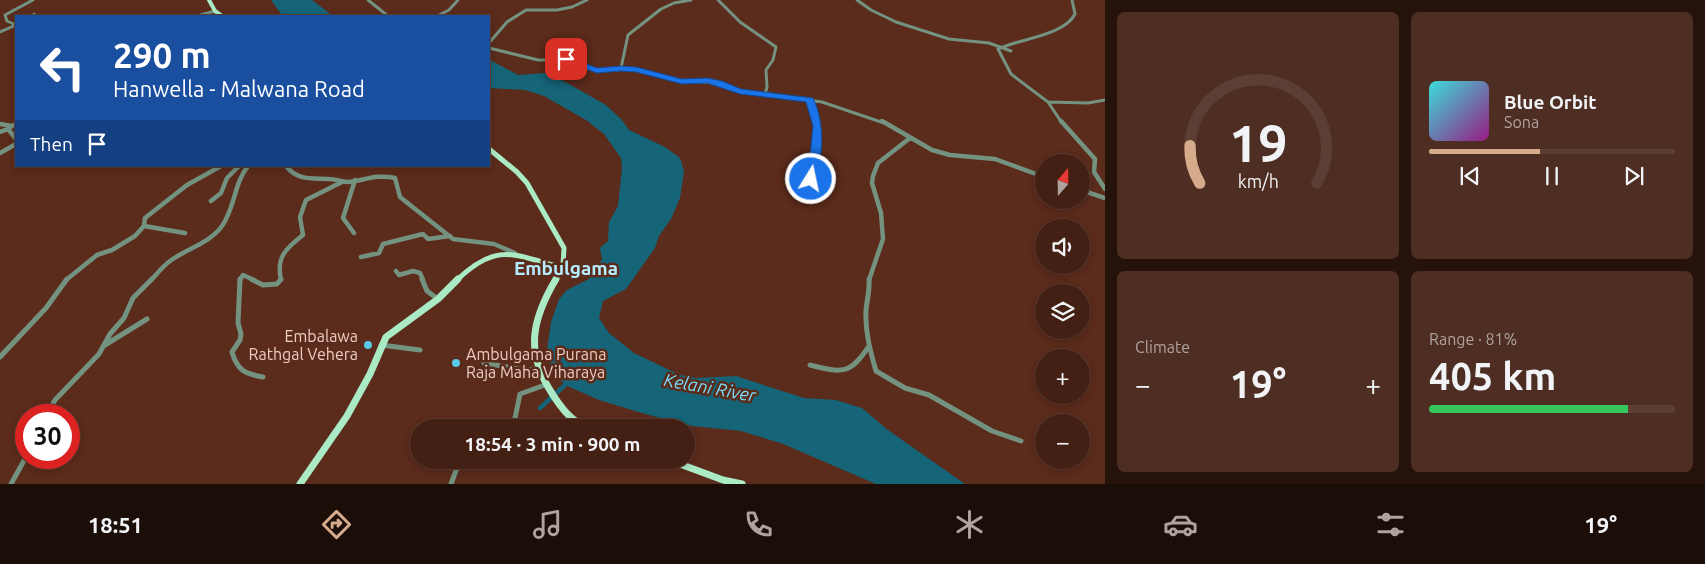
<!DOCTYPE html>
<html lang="en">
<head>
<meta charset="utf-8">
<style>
	:root { --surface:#442014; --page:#4e2d22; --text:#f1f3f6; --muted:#afa3a0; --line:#5c3e34; --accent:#d6ab8b }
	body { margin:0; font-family:Ubuntu,sans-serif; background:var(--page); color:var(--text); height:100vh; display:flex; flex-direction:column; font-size:19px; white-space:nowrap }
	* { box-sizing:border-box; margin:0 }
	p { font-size:16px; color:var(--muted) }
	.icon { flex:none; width:28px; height:28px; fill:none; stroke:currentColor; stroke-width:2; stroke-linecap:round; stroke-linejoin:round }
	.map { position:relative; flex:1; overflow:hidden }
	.details { display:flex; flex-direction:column; gap:12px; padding:12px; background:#25120b; width:600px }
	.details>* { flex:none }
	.banner { position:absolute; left:15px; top:15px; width:475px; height:152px; border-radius:0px; box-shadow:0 2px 8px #0003,0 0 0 1px var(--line); background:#1a4fa0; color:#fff; overflow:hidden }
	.needle { width:32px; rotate:20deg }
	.tools { position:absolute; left:1035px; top:154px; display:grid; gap:10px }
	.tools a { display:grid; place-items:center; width:55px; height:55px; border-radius:50%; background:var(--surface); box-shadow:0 2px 8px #0003,0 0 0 1px var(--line); font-size:25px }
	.speed { position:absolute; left:15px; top:404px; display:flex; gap:10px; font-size:25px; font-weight:700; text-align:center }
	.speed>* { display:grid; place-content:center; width:65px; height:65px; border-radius:50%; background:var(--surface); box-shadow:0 2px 8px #0003,0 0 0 1px var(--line); line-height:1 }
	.speed .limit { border:8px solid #d22; background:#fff; color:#111 }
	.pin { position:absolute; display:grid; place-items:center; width:42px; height:42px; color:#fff; margin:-21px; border-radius:10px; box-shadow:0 2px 8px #0006 }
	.me { position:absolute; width:55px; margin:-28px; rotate:10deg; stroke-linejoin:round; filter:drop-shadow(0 0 4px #0008) }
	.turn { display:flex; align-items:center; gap:18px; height:105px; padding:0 15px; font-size:22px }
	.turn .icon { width:65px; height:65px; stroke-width:2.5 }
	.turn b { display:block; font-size:35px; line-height:42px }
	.then { display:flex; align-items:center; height:48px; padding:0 15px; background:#0003; gap:10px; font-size:19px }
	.big { font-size:38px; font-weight:700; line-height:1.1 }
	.details .widget { flex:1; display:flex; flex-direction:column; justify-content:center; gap:8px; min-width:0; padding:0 18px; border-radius:8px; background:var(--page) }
	.details .dial { align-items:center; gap:0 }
	.dial svg { height:130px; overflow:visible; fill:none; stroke:var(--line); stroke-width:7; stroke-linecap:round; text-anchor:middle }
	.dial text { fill:var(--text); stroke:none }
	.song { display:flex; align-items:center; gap:15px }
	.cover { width:60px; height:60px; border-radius:8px; background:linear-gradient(135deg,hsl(180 70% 55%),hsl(310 70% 35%)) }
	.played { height:5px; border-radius:2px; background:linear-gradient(90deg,var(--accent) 45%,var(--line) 45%) }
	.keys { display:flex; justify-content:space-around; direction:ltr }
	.heat { display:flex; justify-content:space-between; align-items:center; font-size:28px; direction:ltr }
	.charge { height:8px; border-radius:4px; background:linear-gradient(90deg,#34c759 81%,var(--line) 0) }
	.details .tiles { flex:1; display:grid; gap:12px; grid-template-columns:repeat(2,1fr) }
	.trip { position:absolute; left:410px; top:419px; width:285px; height:50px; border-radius:25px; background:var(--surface); box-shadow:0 2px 8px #0003,0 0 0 1px var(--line); font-weight:700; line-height:50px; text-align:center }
	.tab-bar { display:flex; height:80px; justify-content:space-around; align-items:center; background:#1b0d08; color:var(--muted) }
	.tab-bar .icon { width:35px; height:35px }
	.tab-bar .active { color:var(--accent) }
	.tab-bar b { font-size:22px; color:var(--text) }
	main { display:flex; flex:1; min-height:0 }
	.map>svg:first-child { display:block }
</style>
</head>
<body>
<main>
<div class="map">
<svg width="1105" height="484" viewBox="0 0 1105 484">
	<rect width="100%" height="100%" fill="#5b2b1b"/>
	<path fill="#156477" d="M271 0H312L333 16H290L281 14Z
		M489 61H492L518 75 546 73 569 84 606 105 622 120 629 130 665 147 680 158 684 171 680 198 671 219 659 236 655 248 626 289 603 301 599 318 609 333 634 353 680 375 696 378 736 376 804 398 836 400 862 408 888 430 965 484H876L783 444 741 431 692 426 645 414 599 400 565 385 552 370 547 350 551 322 559 299 567 290 589 279 602 259 600 248 608 241 609 222 618 206 622 168 621 158 604 134 586 120 544 96 525 90 489 88Z"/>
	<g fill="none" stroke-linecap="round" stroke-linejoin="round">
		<path stroke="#156477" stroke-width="4.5" d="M540 408 565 385"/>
		<path stroke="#749280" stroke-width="3" d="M368 0 388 16
			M718 0 740 22 776 47 773 60 766 70 767 87 765 94
			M857 0 871 10 896 22 949 39 989 43 1011 51
			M34 14 36 16
			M197 16 215 11
			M437 16 449 10 458 0
			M16 25 7 21 5 15 33 0
			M0 32 16 25
			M489 43 507 22 526 10H557L572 7 587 0
			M489 48 538 60H570L597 70 621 68 636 70 682 81 719 83 739 91 822 102 884 123
			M621 68 628 35 661 9 674 3 691 0
			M809 100 816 123
			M1048 102 1088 103 1105 100
			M1062 123 1048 102 1011 74 998 49C1018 39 1064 36 1075 14L1072 0"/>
		<path stroke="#749280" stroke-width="4.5" d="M882 121 932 150 950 155 995 159 1044 177
			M1061 121 1095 159 1094 172 1105 189
			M0 124 12 126 16 124
			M12 126 8 129 16 139
			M0 132 8 129
			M0 153 16 144
			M286 166C298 181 311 178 329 179 336 179 341 182 348 182 365 180 378 174 395 178L400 197 453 239 494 244 515 253
			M811 179 814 167 817 126 816 121
			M1081 190 1105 198
			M211 201 221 193 227 178 239 166
			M144 226 185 233
			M354 233 343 218 355 180
			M361 257 379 253 383 244 423 234 428 239 450 236
			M396 271 399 275 413 271 420 273 423 280
			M66 280 97 255 112 250 135 236 144 226 145 218 187 185 221 166
			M151 280C157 274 163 266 170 261 186 249 210 243 222 226 235 208 234 183 248 166
			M240 280 243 275 254 280
			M281 280C276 258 285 249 303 235L300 217 306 200 342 182
			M869 280 883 239 881 213 872 183 873 176 878 163 910 138"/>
		<path stroke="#749280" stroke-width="5" d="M240 279 238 323 241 334 240 340 232 352C237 370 245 374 263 377
			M251 279 263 285 277 284 281 279
			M422 279 427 291 438 299
			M869 279C870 290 867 299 866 310 865 332 870 350 876 371L905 388 929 395 992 431 1021 441
			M105 345 147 319
			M381 345 420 350
			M0 357 46 308 67 279
			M484 363 525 370 537 369
			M810 365C842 373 850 375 869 346
			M47 415 55 400 99 354 110 334 124 318 133 298 152 279
			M513 428 520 394 545 385
			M11 484 26 457
			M451 484 460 460"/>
		<path stroke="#aaeac5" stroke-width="4" d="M209 0 215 11 222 16"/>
		<path stroke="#aaeac5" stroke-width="5" d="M489 149 517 172 527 183 564 248 563 265 555 280
			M457 280C498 241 514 255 563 268"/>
		<path stroke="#aaeac5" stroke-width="7" d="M556 279C531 321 525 353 553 395 562 409 571 420 586 428
			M669 460 723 480 742 484
			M300 484 347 416 370 374 386 337 438 299 458 279"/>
	</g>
	<path fill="#1a73e8" stroke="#114b97" d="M563 57H569L597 68 621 66 636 67 682 79 707 78 722 81 741 89 813 98C825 123 823 153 816 179L811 182 805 179 809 167 813 126 806 102 740 94 707 83 682 84 636 72 621 71 597 73 563 61Z"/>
	<g fill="#5ac8e6" stroke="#5b2b1b" stroke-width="2">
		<circle cx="368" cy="345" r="5"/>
		<circle cx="456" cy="363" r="5"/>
	</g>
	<g text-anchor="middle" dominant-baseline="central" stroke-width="5" stroke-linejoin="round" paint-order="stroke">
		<g font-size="16" fill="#ebccc2" stroke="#5b2b1b" text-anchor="end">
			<text x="358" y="336">Embalawa<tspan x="358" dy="18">Rathgal Vehera</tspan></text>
			<text x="466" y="354" text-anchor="start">Ambulgama Purana<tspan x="466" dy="18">Raja Maha Viharaya</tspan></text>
		</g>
		<g font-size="18" font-style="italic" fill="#78dcf8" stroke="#5b2b1b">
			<text transform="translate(710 387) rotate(10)">Kelani River</text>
		</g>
		<g font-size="19" font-weight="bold" fill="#b6edfe" stroke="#5b2b1b">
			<text x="566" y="268">Embulgama</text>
		</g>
	</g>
</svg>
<div class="tools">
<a><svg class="needle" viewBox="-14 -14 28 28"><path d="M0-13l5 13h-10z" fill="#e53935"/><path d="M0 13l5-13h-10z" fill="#afa3a0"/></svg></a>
<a><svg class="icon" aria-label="sound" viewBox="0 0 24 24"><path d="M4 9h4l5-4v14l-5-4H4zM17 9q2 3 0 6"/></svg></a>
<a><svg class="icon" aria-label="layers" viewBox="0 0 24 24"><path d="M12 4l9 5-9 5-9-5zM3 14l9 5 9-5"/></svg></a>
<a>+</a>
<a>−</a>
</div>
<div class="speed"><div class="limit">30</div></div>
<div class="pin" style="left:566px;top:59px;background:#d93025"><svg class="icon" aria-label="arrive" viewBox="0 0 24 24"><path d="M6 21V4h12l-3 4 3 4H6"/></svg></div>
<svg class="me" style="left:811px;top:179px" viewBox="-20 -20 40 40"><circle r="17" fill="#1a73e8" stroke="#fff" stroke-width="3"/><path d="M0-11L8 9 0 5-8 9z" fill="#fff"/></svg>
<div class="trip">18:54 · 3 min · 900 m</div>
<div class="banner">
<div class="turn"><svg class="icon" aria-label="left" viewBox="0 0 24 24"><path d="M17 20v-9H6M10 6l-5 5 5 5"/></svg><div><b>290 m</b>Hanwella - Malwana Road</div></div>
<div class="then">Then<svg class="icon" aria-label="arrive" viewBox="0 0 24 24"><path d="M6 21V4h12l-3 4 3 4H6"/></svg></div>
</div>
</div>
<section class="details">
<div class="tiles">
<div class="widget dial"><svg viewBox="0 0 100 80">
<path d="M14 69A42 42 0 1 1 86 69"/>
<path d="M14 69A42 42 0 0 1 8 46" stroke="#d6ab8b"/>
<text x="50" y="56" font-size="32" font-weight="700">19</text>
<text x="50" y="72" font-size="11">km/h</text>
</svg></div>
<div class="widget">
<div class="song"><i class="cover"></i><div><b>Blue Orbit</b><p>Sona</p></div></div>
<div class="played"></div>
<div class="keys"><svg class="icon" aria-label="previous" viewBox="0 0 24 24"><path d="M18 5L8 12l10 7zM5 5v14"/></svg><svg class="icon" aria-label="pause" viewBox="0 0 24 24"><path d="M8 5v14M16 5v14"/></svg><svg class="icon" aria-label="next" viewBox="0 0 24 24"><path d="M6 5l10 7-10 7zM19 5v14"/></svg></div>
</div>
<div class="widget"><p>Climate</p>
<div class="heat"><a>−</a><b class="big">19°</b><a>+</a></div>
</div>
<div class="widget"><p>Range · 81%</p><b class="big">405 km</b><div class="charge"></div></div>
</div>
</section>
</main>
<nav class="tab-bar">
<b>18:51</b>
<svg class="icon active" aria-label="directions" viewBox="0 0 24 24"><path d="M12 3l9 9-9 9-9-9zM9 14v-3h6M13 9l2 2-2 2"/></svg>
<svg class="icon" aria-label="music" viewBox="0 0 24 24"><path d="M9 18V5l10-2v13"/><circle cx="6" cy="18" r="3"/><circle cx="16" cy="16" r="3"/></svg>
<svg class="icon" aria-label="phone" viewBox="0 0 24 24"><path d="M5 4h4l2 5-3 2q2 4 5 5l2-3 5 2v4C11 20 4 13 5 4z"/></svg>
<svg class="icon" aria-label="climate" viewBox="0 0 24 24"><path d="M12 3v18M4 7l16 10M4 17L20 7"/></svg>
<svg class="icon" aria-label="car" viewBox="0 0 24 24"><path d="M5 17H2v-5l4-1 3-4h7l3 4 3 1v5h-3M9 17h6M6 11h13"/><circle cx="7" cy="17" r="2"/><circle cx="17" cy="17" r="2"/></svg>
<svg class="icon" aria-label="filters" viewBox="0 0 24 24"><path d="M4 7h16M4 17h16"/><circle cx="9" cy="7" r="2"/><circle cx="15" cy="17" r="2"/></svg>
<b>19°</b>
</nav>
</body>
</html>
